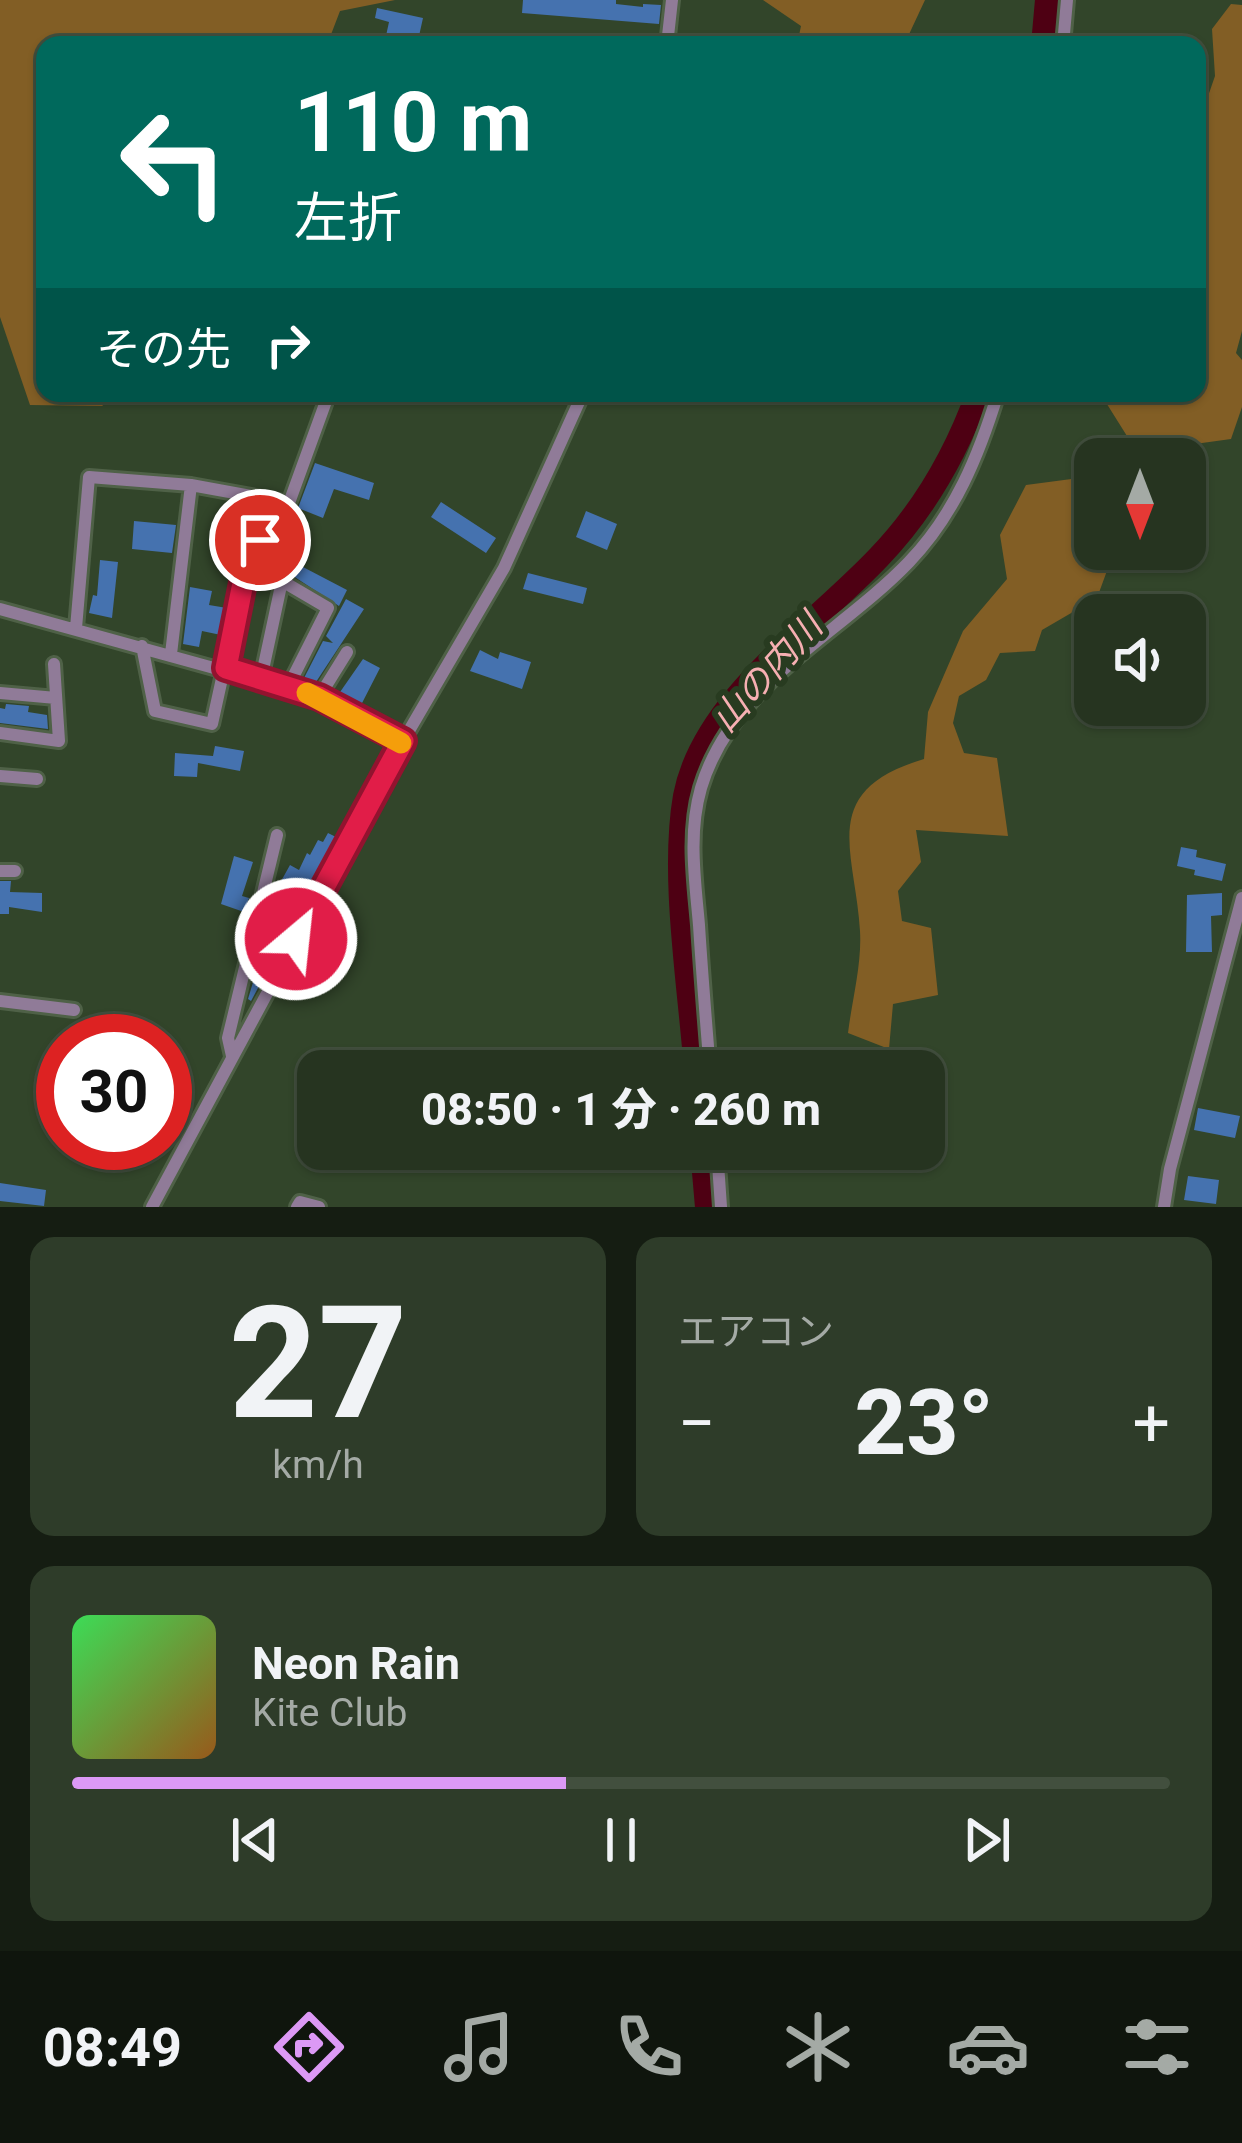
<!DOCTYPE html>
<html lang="ja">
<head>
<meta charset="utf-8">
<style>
	:root { --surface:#263420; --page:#2e3c29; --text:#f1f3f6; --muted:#a4aaa5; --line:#424f3e; --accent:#dc99f5 }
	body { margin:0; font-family:Roboto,"Noto Sans JP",sans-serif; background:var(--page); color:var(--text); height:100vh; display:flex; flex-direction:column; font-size:45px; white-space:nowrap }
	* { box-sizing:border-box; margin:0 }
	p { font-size:39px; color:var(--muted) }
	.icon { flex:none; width:66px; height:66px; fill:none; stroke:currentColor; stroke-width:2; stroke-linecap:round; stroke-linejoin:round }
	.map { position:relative; height:1207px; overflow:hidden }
	.sheet { display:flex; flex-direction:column; gap:30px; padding:30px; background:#151d12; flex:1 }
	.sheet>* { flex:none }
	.banner { position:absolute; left:36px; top:36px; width:1170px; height:366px; border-radius:24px; box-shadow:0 3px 9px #0004,0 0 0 3px var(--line); background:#00695c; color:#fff; overflow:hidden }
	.needle { width:78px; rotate:180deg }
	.controls { position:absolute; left:1074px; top:438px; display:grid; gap:24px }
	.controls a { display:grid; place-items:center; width:132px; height:132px; border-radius:24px; background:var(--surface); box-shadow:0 3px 9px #0004,0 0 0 3px var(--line); font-size:60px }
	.speed { position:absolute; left:36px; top:1014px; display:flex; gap:24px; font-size:60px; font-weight:700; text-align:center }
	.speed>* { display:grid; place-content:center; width:156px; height:156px; border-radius:50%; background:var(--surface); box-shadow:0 3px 9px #0004,0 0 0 3px var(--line); line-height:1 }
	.speed .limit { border:18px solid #d22; background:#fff; color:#111 }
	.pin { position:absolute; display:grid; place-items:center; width:102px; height:102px; color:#fff; margin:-51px; border:6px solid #fff; border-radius:50%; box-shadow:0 3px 12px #0007 }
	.me { position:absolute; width:132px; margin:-66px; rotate:28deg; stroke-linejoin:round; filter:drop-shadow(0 0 9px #0008) }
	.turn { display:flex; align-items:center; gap:42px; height:252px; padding:0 60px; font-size:54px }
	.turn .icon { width:156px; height:156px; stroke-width:2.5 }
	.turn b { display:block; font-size:84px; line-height:102px }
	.then { display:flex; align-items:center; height:114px; padding:0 60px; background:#0003; gap:24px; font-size:45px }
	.big { font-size:90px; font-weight:800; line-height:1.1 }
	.sheet .widget { flex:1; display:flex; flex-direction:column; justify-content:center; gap:18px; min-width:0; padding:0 42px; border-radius:24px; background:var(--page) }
	.sheet .dial { align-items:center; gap:0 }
	.dial b { font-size:156px; line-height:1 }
	.song { display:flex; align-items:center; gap:36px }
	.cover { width:144px; height:144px; border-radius:18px; background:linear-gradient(135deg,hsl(130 70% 55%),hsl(30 70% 35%)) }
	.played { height:12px; border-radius:6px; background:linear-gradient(90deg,var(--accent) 45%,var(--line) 45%) }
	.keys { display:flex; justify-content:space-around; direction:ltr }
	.heat { display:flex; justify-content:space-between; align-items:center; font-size:66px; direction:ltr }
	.sheet .tiles { flex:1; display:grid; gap:30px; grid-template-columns:1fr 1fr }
	.widget:last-child { grid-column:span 2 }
	.trip { position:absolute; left:297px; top:1050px; width:648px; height:120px; border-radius:24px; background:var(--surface); box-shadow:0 3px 9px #0004,0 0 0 3px var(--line); font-weight:800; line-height:120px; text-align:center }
	.tabs { display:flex; height:192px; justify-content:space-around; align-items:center; background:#0f150d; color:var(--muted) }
	.tabs .icon { width:84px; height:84px }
	.tabs .current { color:var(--accent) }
	.tabs b { font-size:54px; color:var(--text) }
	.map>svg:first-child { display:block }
</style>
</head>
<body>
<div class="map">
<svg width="1242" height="1207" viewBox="0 0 1242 1207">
	<rect width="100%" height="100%" fill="#32452a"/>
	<path fill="#825e25" d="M0 0H395L340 11 327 45H45V393H118L102 406 30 405 0 317Z
		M763 0H925L904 45H797L801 26Z
		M1231 4 1242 5V331L1236 353 1242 360V407L1231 439 1137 452 1100 393H1197V128L1215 76 1212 29Z
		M1079 478 1095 487V549H1115L1097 598 1042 630 1035 651 1000 653 986 680 959 696 953 723 964 753 997 758 1008 836 916 830 921 862 898 891 902 921 931 928 938 995 893 1004 889 1049 848 1033C852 1000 862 964 860 931 855 849 817 791 924 759L928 712 963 631 1007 579 1000 535 1026 485Z"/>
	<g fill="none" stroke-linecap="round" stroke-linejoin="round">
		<path stroke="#4e0013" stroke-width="24" d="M1043 45 1047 0
			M696 1071C690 988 671 876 685 796 703 700 815 625 879 557 924 510 956 454 978 393
			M702 1149 707 1207"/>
	</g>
	<path fill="#4572af" d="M523 0H616V4L643 7V4L661 5 659 24 522 13Z
		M377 8 423 18 417 45H384L389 22 375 18Z
		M315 463 374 483 369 500 334 489 323 518 298 508Z
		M441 502 496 538 486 553 431 517Z
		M586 511 617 524 607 550 576 537Z
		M134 521 176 525 172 553 132 549Z
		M269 545 282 551 280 555 347 590 339 606 287 572 261 564Z
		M100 560 118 562 112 618 89 613 93 595 97 596Z
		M528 573 587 588 583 604 523 589Z
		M190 587 212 591 209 605 227 608 221 635 202 631 199 647 183 644Z
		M346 599 364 609 314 685 308 683 303 680 323 641 333 643 326 636Z
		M480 650 498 659 500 652 531 662 522 689 470 671Z
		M363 659 380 668 360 707 338 695Z
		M6 704 29 706 28 712 47 715 48 729 0 723V708L5 709Z
		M215 746 244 751 240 771 198 763 197 777 174 776 175 753 213 756Z
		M328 833 338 838 251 1001 248 999 265 942 264 935 273 918 269 915 279 894 275 892 290 865 299 870 307 853 310 855 318 840 323 842Z
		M1181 847 1197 850 1196 857 1226 864 1222 881 1194 875 1195 870 1177 866Z
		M234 856 253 862 242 896 249 898 244 912 221 904Z
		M0 881H11L10 892 42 893V912L9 907V914H0Z
		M1222 893V915L1211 916 1212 952H1186L1187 895Z
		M1198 1108 1240 1116 1235 1138 1194 1130Z
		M1188 1176 1219 1180 1216 1204 1184 1200Z
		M0 1183 46 1190 44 1206 0 1201Z"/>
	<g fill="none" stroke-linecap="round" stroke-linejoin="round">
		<defs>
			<path id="minor" d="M667 45 672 0
				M1063 45 1067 0
				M0 609 319 697 403 741
				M76 628 89 477 191 485 289 503
				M142 646 155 711 212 724 244 578 260 540 289 503 329 393
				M171 654 191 485
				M261 679 282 581 328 608 288 687
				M0 693 56 698
				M319 697 347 652
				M0 733 59 741 54 664
				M0 776 37 779
				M0 871H15
				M0 1001 74 1010
				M232 1056 228 1038 277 835
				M710 1071C706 1022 702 973 699 925 695 879 688 833 701 788 732 684 839 635 909 562 955 514 979 455 998 393
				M717 1149 721 1207
				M152 1207 403 741 504 568 583 393
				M297 1207 300 1202 319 1207
				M1164 1207 1170 1169 1242 898"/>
		</defs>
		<use href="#minor" stroke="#4f6147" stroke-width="18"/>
		<use href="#minor" stroke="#907b98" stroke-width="12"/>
	</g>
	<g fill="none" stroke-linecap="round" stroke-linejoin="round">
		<defs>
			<path id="route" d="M260 540 244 578 226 668 319 697 403 741 296 939"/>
		</defs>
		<use href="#route" stroke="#92132f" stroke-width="30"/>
		<use href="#route" stroke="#e11d48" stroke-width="21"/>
		<path stroke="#f59e0b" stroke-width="21" d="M307 693 401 743"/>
	</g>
	<g text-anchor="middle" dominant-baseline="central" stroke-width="12" stroke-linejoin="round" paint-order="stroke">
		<g font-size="36" font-style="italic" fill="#f6afb2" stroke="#283b20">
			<text transform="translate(767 673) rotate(-48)">山の内川</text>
		</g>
	</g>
</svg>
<div class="controls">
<a><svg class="needle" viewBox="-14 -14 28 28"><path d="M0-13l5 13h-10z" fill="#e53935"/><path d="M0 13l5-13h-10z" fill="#a4aaa5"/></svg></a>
<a><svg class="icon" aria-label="sound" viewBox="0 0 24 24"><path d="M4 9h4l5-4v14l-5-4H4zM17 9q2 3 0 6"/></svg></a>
</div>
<div class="speed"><div class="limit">30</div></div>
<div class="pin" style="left:260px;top:540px;background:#d93025"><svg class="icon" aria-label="arrive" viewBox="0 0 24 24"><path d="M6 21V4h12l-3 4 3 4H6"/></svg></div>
<svg class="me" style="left:296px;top:939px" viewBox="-20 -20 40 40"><circle r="17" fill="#e11d48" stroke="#fff" stroke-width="3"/><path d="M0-11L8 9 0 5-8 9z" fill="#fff"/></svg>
<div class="trip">08:50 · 1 分 · 260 m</div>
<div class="banner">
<div class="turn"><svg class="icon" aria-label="left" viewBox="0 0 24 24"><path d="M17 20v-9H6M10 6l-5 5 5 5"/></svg><div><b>110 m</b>左折</div></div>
<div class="then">その先<svg class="icon" aria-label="right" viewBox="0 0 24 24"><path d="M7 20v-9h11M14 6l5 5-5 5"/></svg></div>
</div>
</div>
<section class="sheet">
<div class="tiles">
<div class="widget dial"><b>27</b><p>km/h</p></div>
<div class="widget"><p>エアコン</p>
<div class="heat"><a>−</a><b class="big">23°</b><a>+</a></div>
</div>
<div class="widget">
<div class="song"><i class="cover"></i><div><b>Neon Rain</b><p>Kite Club</p></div></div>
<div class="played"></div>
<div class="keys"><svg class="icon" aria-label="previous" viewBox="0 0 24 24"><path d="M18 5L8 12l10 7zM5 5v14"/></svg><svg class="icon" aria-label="pause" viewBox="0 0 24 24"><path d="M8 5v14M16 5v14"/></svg><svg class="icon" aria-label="next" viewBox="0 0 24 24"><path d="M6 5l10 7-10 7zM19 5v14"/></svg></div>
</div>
</div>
</section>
<nav class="tabs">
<b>08:49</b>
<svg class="icon current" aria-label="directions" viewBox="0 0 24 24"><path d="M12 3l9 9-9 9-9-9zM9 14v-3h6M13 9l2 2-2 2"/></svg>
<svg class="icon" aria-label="music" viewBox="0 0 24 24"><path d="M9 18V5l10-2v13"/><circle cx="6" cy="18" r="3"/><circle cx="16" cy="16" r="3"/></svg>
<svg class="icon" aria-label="phone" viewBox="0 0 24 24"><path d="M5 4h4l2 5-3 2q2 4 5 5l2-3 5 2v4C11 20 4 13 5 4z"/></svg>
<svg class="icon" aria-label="climate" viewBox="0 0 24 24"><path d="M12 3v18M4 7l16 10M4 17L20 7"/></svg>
<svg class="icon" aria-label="car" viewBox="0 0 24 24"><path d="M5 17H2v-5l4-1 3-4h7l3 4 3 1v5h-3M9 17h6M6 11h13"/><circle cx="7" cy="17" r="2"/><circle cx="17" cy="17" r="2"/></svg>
<svg class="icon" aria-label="filters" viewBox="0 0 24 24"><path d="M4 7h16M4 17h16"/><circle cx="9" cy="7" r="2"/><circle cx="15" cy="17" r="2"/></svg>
</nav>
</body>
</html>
